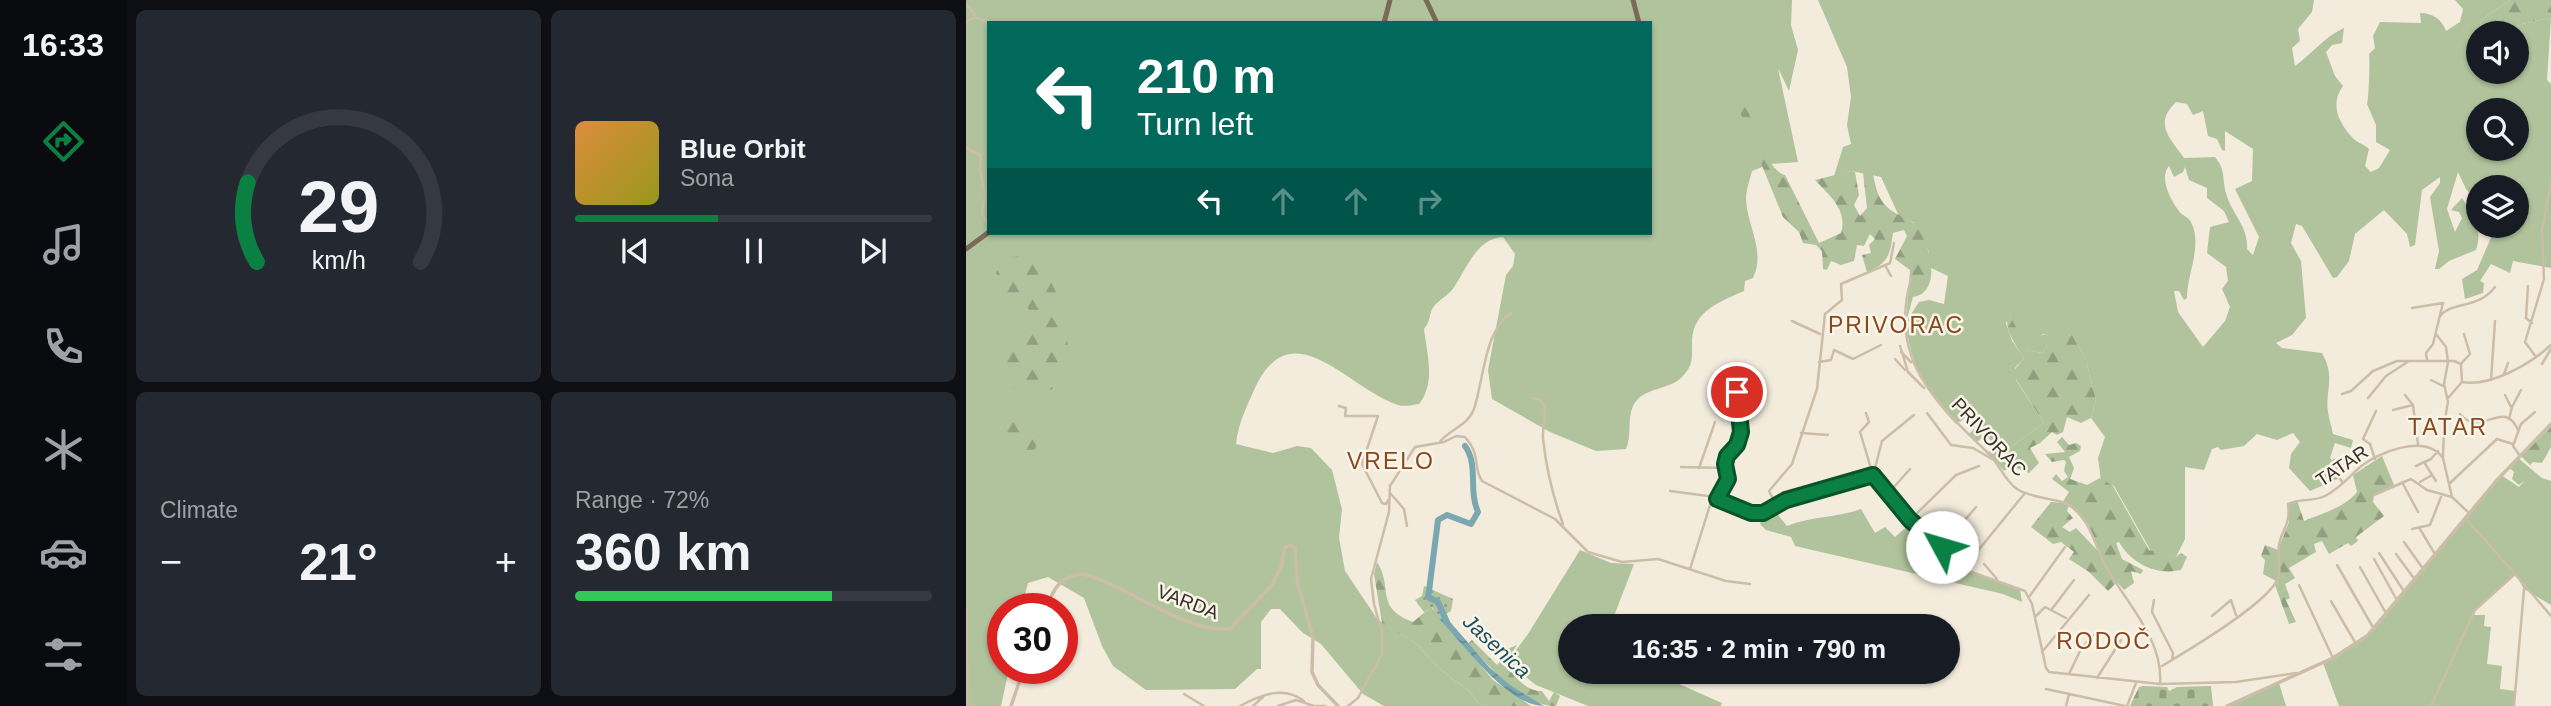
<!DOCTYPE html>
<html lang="en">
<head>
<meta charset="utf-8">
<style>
	:root { --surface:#171b24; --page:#242831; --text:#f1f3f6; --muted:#9ea1a6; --line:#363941; --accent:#0b8043 }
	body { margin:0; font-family:Arial,sans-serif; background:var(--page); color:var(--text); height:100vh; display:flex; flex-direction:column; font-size:26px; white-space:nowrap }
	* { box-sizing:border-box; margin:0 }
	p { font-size:23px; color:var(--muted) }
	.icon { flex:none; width:38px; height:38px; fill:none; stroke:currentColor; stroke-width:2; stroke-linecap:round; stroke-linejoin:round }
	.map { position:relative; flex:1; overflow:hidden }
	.drawer { display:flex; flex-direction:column; gap:10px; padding:10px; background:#0d0f14; width:840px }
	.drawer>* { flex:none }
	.banner { position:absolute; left:21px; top:21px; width:665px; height:214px; border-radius:0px; box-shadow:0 2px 5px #0004; background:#00695c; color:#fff; overflow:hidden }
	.controls { position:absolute; left:1500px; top:21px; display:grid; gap:14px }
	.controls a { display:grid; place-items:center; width:63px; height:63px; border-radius:50%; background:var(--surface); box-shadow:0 2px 5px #0004; font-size:35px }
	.speed { position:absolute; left:21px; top:593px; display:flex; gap:14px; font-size:35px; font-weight:700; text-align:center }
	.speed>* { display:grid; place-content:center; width:91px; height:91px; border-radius:50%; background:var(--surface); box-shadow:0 2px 5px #0004; line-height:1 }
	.speed .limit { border:10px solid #d22; background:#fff; color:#111 }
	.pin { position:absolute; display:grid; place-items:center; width:60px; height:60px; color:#fff; margin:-30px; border:4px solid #fff; border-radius:50%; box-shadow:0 2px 7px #0007 }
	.me { position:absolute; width:77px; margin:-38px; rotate:309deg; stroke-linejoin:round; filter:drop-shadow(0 0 5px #0008) }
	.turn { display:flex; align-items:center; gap:24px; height:147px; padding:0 35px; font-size:32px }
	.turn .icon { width:91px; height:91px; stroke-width:2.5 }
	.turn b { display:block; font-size:49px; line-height:60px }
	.lanes { display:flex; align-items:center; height:66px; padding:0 35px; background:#0003; justify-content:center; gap:35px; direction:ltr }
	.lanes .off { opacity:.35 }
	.big { font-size:52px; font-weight:600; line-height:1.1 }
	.drawer .tile { flex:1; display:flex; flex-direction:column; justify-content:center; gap:10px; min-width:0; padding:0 24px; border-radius:10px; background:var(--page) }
	.drawer .dial { align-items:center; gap:0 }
	.dial svg { height:182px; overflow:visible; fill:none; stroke:var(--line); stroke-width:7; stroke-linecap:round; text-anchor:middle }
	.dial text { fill:var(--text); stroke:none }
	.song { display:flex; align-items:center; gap:21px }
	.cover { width:84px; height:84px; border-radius:10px; background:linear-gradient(135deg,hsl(30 70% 55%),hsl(60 70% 35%)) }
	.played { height:7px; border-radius:4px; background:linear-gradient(90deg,var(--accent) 40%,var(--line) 40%) }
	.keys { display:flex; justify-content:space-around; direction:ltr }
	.heat { display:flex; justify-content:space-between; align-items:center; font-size:38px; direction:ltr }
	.charge { height:10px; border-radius:5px; background:linear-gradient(90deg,#34c759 72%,var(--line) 0) }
	.drawer .tiles { flex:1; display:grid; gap:10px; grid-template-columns:repeat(2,1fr) }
	.trip { position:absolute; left:592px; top:614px; width:402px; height:70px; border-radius:35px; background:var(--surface); box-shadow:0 2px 5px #0004; font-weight:600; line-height:70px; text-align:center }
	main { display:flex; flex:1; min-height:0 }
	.tabs { display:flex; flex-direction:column; width:126px; justify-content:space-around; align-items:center; background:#090b0e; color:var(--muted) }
	.tabs .icon { width:49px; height:49px }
	.tabs .active { color:var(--accent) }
	.tabs b { font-size:32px; color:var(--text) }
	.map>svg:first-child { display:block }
</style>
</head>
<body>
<main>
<nav class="tabs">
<b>16:33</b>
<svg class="icon active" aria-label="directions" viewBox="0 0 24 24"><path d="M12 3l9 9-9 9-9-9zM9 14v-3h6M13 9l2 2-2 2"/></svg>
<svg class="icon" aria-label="music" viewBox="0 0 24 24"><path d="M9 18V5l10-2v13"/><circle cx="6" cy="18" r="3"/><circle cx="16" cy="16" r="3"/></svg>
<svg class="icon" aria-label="phone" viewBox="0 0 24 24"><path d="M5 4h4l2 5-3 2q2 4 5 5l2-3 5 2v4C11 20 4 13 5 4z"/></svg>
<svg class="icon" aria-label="climate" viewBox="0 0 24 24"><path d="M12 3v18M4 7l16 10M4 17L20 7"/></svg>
<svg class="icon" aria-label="car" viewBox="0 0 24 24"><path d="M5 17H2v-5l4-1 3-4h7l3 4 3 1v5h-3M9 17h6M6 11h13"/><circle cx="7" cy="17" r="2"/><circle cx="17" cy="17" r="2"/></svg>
<svg class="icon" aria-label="filters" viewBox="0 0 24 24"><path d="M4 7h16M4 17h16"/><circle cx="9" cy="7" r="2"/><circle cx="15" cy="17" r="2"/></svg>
</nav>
<section class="drawer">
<div class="tiles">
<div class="tile dial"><svg viewBox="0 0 100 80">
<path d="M14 69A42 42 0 1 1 86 69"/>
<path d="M14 69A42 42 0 0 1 10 34" stroke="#0b8043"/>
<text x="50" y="56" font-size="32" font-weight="700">29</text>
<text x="50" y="72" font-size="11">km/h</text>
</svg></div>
<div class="tile">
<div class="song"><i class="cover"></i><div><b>Blue Orbit</b><p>Sona</p></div></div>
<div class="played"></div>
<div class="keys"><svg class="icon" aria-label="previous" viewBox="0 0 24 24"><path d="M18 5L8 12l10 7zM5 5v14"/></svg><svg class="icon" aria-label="pause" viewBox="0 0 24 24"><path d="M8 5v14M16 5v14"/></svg><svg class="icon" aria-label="next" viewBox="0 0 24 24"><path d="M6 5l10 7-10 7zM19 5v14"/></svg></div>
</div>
<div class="tile"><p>Climate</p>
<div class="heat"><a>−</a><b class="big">21°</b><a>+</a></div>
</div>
<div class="tile"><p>Range · 72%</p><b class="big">360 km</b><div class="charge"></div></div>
</div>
</section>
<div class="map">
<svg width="1585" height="706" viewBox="0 0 1585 706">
	<defs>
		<pattern id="forest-firs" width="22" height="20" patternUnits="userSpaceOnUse" patternTransform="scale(1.75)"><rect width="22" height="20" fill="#b0c39c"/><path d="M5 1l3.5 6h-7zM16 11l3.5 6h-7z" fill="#909f7f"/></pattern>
		<pattern id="cemetery-stones" width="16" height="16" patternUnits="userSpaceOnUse" patternTransform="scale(1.75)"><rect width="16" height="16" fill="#b0c39c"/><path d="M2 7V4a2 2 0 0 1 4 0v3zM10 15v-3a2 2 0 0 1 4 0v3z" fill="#909f7f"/></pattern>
		<pattern id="park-dots" width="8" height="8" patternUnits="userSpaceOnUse" patternTransform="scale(1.75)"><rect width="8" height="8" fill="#b0c39c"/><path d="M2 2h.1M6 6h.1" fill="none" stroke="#909f7f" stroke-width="1.8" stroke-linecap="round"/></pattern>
		<pattern id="water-waves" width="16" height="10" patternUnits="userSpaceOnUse" patternTransform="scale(1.75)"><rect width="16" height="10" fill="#7ba7b1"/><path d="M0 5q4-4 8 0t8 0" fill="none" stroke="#668890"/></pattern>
	</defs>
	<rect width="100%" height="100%" fill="#f3ecdd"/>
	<path fill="#b0c39c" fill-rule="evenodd" d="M0 0H826L825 25 832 50 823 91 812 68 832 162 804 164 786 171C784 179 780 190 780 199 781 226 800 251 787 278L779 281 778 291C754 302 728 310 726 340 726 354 728 365 717 376 704 391 677 386 667 406 661 419 666 436 660 449L630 451 584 432 526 399 522 370 540 275 547 266 549 254 537 237C510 238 500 271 486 290 480 297 470 302 466 309 463 317 464 322 458 329 461 354 470 383 453 404 446 405 438 407 432 405 381 388 326 309 289 388 281 406 272 423 270 444L307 453 331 446 345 448 366 470 376 509 373 538 379 571 412 620 452 645 470 666 504 692 515 706H418L397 694 355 644 337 633 314 609H305L295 622V669H291L269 689 180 690 147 666 136 646 118 598 82 577 62 583 55 609H37V668L43 669 35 706H0ZM23 23H684V233H23Z
		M852 0H1348L1346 12 1332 29 1334 41 1326 48 1329 66C1346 54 1358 37 1378 28L1376 43 1366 45 1360 52 1369 76 1377 86C1364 104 1372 121 1385 136 1389 142 1398 144 1403 149L1399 166 1405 172 1413 168 1424 150 1410 142V125L1401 104C1403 99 1404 57 1403 54L1409 48 1407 36 1414 22 1455 23 1454 13C1466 13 1476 19 1480 31L1494 22 1497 9 1489 0H1544L1515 20 1512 72H1550V33H1540L1555 24 1585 18 1581 80 1585 84V268L1547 261 1544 273 1525 264 1514 281 1518 283 1517 293 1499 299 1496 279 1511 270 1530 226H1550V187H1512V202L1500 189 1492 172 1481 209 1489 232 1496 218 1493 212 1485 210 1496 198C1508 216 1517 229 1510 250L1483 261 1473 269H1469L1473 251 1464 197 1474 183V177L1456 190 1449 245 1444 247 1441 234 1418 210 1389 234 1383 261 1371 277 1367 278 1336 226 1330 224 1325 243 1335 261 1340 318 1326 335 1310 343 1316 348 1356 353C1371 379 1357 393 1363 417 1364 423 1366 427 1367 434L1387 440 1385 448 1369 443 1364 458 1372 466 1374 478 1344 491 1323 468 1325 454 1334 442 1327 433 1311 440 1291 434 1278 446 1255 450 1252 447 1246 449 1238 470 1219 467V539L1210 557 1186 553 1148 486 1135 481 1132 458 1139 437 1125 418 1130 400 1119 357 1106 335 1098 337 1077 334 1074 336 1081 346 1076 353 1060 350 1044 315 1040 323 1046 341 1058 358 1049 368 1050 380 1078 423 1042 449 1032 447 1019 435 1011 442 1002 435 1009 428 1000 418 990 424C961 393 944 365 940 322L953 302 963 300 978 304 982 276 963 267V252L953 230 947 222 933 216 915 177 885 171 868 176 877 147 885 144 881 125 885 97 881 67ZM1210 102 1221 104 1227 115 1237 111 1242 136 1251 139 1256 150 1259 151V131L1287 149 1286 181 1269 189 1293 237 1287 255 1281 249C1283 227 1265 213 1260 193 1256 178 1260 170 1249 157L1218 158C1204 138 1187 124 1210 102ZM1512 110H1550V149H1512ZM1203 166 1208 177 1217 172 1219 167 1223 180 1241 188V198L1258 211 1263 222 1244 227 1241 253 1260 267 1262 281 1256 289 1264 307 1259 321 1237 347 1212 312 1208 291H1213L1218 300 1221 298C1221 273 1237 246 1225 222 1222 216 1216 216 1213 211 1204 200 1193 177 1203 166Z
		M1552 458 1576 478 1585 481V605L1558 589 1549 574C1538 585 1512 603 1507 615H1519L1518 626 1525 627 1521 664 1536 666 1534 689 1550 691 1548 706H1373L1357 663 1409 629 1535 475 1553 487 1558 481 1553 485 1546 479 1548 472 1542 467Z
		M895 509 909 533 919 527 929 537 946 522 995 568 1054 589 1056 602 1037 594 829 546 825 537 800 530 794 524 797 517 808 510 821 526C845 516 870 518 895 509Z
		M614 550 645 563 668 564 645 624 649 626H604V672H705L707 673 704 680 756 703 755 706H622L570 685 541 662 562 634Z
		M1313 683 1320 706H1261Z"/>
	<path fill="url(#forest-firs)" fill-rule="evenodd" d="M1544 0H1585V18L1555 24 1540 33H1514L1515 20Z
		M768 97 777 99C788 119 798 169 819 175L853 243 875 233C882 210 863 195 849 180L885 171 889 172 893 195 888 205 894 216 901 208 897 173 907 175C910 187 911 196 919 205 928 215 945 219 951 226 964 243 977 293 947 297L940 322 944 270 929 259 941 236 938 230 927 233C924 256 922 263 901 272L896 255 905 253 903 245 909 239 904 234 898 246 891 245 888 261 875 265 865 261 861 270 857 269 856 251 850 245 837 243 833 232 817 217Z
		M61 256C94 272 109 345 99 378 85 392 71 401 51 392L41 379 35 345 55 335V319L64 313 61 306 39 316 30 272 46 257Z
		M1043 313 1061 350 1076 353 1081 346 1073 336C1083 332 1095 338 1106 335L1119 357 1130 400 1125 418 1115 423 1101 417 1097 432 1091 435 1086 432 1074 443 1064 448 1073 463 1063 473 1045 466 1038 471 1022 452 1032 447 1042 449 1078 423 1046 373 1058 358C1050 346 1036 327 1043 313Z
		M49 401 52 408 46 414 48 423 69 427 74 436 69 449 56 457 35 449 30 440V427L39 430 42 418 40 410Z
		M1585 427V447L1576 463 1567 462 1564 465 1555 456Z
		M1096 437 1103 445 1110 443 1115 446 1114 451 1103 457 1108 468 1104 479 1121 485 1134 478 1147 486 1183 550 1210 557 1215 553 1221 557 1215 570C1190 576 1165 563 1153 542L1150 543 1156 559 1177 570 1175 574 1165 571 1168 583 1158 590 1151 582 1142 591 1123 572 1103 559 1108 552 1095 542 1087 544 1065 527 1085 502 1096 503 1103 492 1086 479 1090 474 1096 481 1102 477 1098 471 1100 462 1098 460 1086 462 1079 454 1099 452 1091 442ZM1103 505 1122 524 1134 553 1110 528 1104 532 1096 527 1107 518 1101 511Z
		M1416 456 1428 485 1408 495 1407 502 1418 516 1390 537 1392 541 1385 546 1382 543 1363 554 1356 541 1348 544 1350 552 1323 568 1329 578 1319 584 1324 598 1320 600 1330 622 1323 624 1309 585 1310 581 1297 574 1299 560 1295 556 1299 545 1312 550 1323 522 1322 504 1331 500 1338 521C1357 513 1378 508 1391 492L1387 475Z
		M411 562C428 589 408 607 447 622L465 607 527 680 565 706H515L504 692 470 666 452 645 416 623 408 574Z
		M506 640 531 665 537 658 525 647 530 641 534 642 539 650 551 645 538 666C552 676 557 691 576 691L583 701 588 692 594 696 590 706C555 706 524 667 502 643Z"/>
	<path fill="url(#cemetery-stones)" d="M1177 686 1201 687 1203 691 1211 687 1245 686 1247 706H1164L1173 687Z"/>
	<path fill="url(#park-dots)" d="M458 586 487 599 485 611 473 619 466 607 458 612 449 600 456 596Z"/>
	<path fill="url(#water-waves)" d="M479 616 524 668 544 685 578 706C541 706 499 645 473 619Z"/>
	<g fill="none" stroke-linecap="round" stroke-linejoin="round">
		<path stroke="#7ba7b1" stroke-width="6" d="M481 622 472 602 462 597 463 591 472 520 481 515 505 524 512 512C502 490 513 465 499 446"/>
		<path stroke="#ccbda8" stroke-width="2.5" d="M0 4 8 13V17L0 22
			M8 17 25 23
			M0 148 15 155 14 169 19 196 16 213 23 227
			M920 267 925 276
			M945 279C922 359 969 402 1021 452 1033 463 1038 480 1051 489 1068 500 1093 497 1106 507 1125 523 1127 540 1137 561 1157 600 1198 638 1194 684
			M1562 286 1560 318 1566 323
			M1446 308 1477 303 1467 344 1460 353 1461 360
			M1473 318C1483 300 1511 311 1529 287
			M826 321 854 334
			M1470 334 1480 347 1482 362 1478 384 1482 402 1478 424 1477 458 1486 497 1504 514
			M934 346 942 372 958 388
			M935 352 945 362
			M1570 357 1559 342 1578 279 1576 229 1585 183
			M929 359 939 370
			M853 362 865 360 868 350 887 359 915 345
			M1495 364 1504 354 1498 334
			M1576 364 1585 349
			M1538 374 1542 363
			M1465 380 1477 386
			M1525 380 1529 321
			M1496 382C1525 387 1564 364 1585 345
			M1376 394 1385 391 1407 371 1431 361H1488L1495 364 1496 382 1482 398
			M1439 395 1447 405 1452 444
			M1539 395 1545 407
			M567 398 575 400C583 414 576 424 577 438 580 467 587 497 597 524
			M1402 398 1420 376 1443 361
			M373 406 380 408 379 416H412L396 464 416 503 420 504 423 499
			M1427 410 1447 405
			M900 413 903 422 894 432 907 475 944 520 997 569 1059 591 1066 604 1080 668 1083 672 1194 684 1270 682 1330 673
			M961 413 985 445 1007 448 1026 459
			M1494 414C1515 439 1538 397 1552 430
			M1543 419 1546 407 1555 390
			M835 433 862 435
			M473 443C483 429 501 427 508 409 518 379 518 331 545 313
			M1554 456 1547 446 1555 424 1569 412
			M1409 459 1404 444 1397 439 1410 411
			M1368 460 1372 476 1377 483
			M1458 462 1470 481
			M1450 466 1465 459 1472 451
			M715 467 760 468 762 479 751 497
			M733 468 749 422
			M760 468C758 454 770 450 774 438 778 424 772 407 771 392
			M908 472 916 441 948 415
			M1436 482 1452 512
			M1454 482 1466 475
			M1484 483 1531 439 1547 444
			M704 491 750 497
			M424 493 438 509 441 526
			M921 495 944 469
			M1408 495 1445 479 1461 490 1486 497
			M810 505 803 491 826 464 851 389 859 314 876 300 875 284 924 263 928 243
			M1500 519C1529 551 1558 584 1585 616
			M944 520 990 475 1013 466
			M1446 529 1464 525 1475 497
			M1454 529 1470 556
			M1438 542 1458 570
			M976 547 1010 507
			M1413 553 1439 593
			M1430 554 1450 581
			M1408 559 1432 602
			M1018 564 1031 579
			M1371 565 1408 629
			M1394 567 1421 615
			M724 569 745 502 755 499 785 513H797L825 499 907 475
			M997 569 1059 493
			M1333 585 1367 658
			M1063 597 1099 547
			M1188 600 1186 612 1207 653 1206 660
			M1365 601 1390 644
			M1086 609 1108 580
			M1246 616 1265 600 1270 615
			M1069 617 1079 607 1100 618
			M1076 652 1123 595
			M1196 666C1221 651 1303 603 1312 578 1316 567 1311 556 1313 545 1316 528 1325 525 1322 504 1335 498 1347 502 1359 496 1373 489 1382 478 1393 468 1412 452 1459 433 1477 458
			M1103 674 1115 649 1127 635
			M1131 678 1155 640
			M1080 689 1159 706
			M218 694 238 706
			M274 706C294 695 318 685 338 701
			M287 706 297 697
			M312 706 330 700 348 706
			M350 706H359
			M382 706 392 698 416 654V633L408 604 405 579 423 512 424 486 449 447 478 442 490 436 499 437C516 456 506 466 516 481L589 519 622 552 656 562 692 559 760 581 784 584
			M1100 706 1103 694
			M1161 706 1170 683
			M1465 706 1509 610 1549 574
			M1548 706 1558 589"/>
		<path stroke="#ccbda8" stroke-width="3.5" d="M80 609C87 590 94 575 117 574 157 583 225 637 265 628L306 585 315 567 319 547 325 545 329 548 331 581 347 637 346 672 352 685 372 706
			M0 610 1 706
			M45 706 58 668
			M1261 706 1367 658 1401 636 1531 480 1585 424"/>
		<path stroke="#7b6959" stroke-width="5" d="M460 0 471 23
			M667 0 673 23
			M418 23 424 0
			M0 249 23 232"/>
	</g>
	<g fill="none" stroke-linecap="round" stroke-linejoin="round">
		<defs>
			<path id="route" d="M771 392 775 432 771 445 761 456 759 464 762 479 751 499 785 513H797L820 500 907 475 944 520 976 547"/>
		</defs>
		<use href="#route" stroke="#07532c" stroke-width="18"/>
		<use href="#route" stroke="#0b8043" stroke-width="12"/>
	</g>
	<g text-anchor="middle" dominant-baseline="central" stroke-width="5" stroke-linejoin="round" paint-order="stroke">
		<g font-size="19" fill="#383028" stroke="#faf5e9">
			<text transform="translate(1023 437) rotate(47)">PRIVORAC</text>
			<text transform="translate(1376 466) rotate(-34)">TATAR</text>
			<text transform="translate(222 602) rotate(21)">VARDA</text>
		</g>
		<g font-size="21" font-style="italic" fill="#1c4e5b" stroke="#faf5e9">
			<text transform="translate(531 646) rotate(43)">Jasenica</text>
		</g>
		<g font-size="23" letter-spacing="2" fill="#8a481f" stroke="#faf5e9">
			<text x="930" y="325">PRIVORAC</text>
			<text x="1482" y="427">TATAR</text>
			<text x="425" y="461">VRELO</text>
			<text x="1138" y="641">RODOČ</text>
		</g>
	</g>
</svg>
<div class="controls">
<a><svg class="icon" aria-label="sound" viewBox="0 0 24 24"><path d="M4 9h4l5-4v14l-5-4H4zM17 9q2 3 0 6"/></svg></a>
<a><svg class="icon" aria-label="search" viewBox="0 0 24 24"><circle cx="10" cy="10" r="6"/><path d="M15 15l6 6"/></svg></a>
<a><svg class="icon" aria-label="layers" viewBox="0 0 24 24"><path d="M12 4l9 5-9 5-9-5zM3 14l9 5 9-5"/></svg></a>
</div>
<div class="speed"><div class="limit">30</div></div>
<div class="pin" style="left:771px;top:392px;background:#d93025"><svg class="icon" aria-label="arrive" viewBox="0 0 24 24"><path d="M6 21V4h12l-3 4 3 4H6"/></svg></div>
<svg class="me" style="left:976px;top:547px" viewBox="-20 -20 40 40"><circle r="19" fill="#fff"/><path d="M0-13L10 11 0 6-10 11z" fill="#0b8043"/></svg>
<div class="trip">16:35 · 2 min · 790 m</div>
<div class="banner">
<div class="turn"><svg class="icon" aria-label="left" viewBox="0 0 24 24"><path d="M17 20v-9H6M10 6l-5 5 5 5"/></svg><div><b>210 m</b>Turn left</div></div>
<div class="lanes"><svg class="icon" aria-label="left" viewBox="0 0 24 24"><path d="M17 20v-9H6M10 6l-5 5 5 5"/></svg><svg class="icon off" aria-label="ahead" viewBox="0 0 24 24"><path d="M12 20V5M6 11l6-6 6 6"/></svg><svg class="icon off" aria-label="ahead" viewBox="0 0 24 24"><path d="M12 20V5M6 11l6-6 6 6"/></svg><svg class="icon off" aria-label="right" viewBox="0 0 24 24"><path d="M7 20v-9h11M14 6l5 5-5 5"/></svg></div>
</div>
</div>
</main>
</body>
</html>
